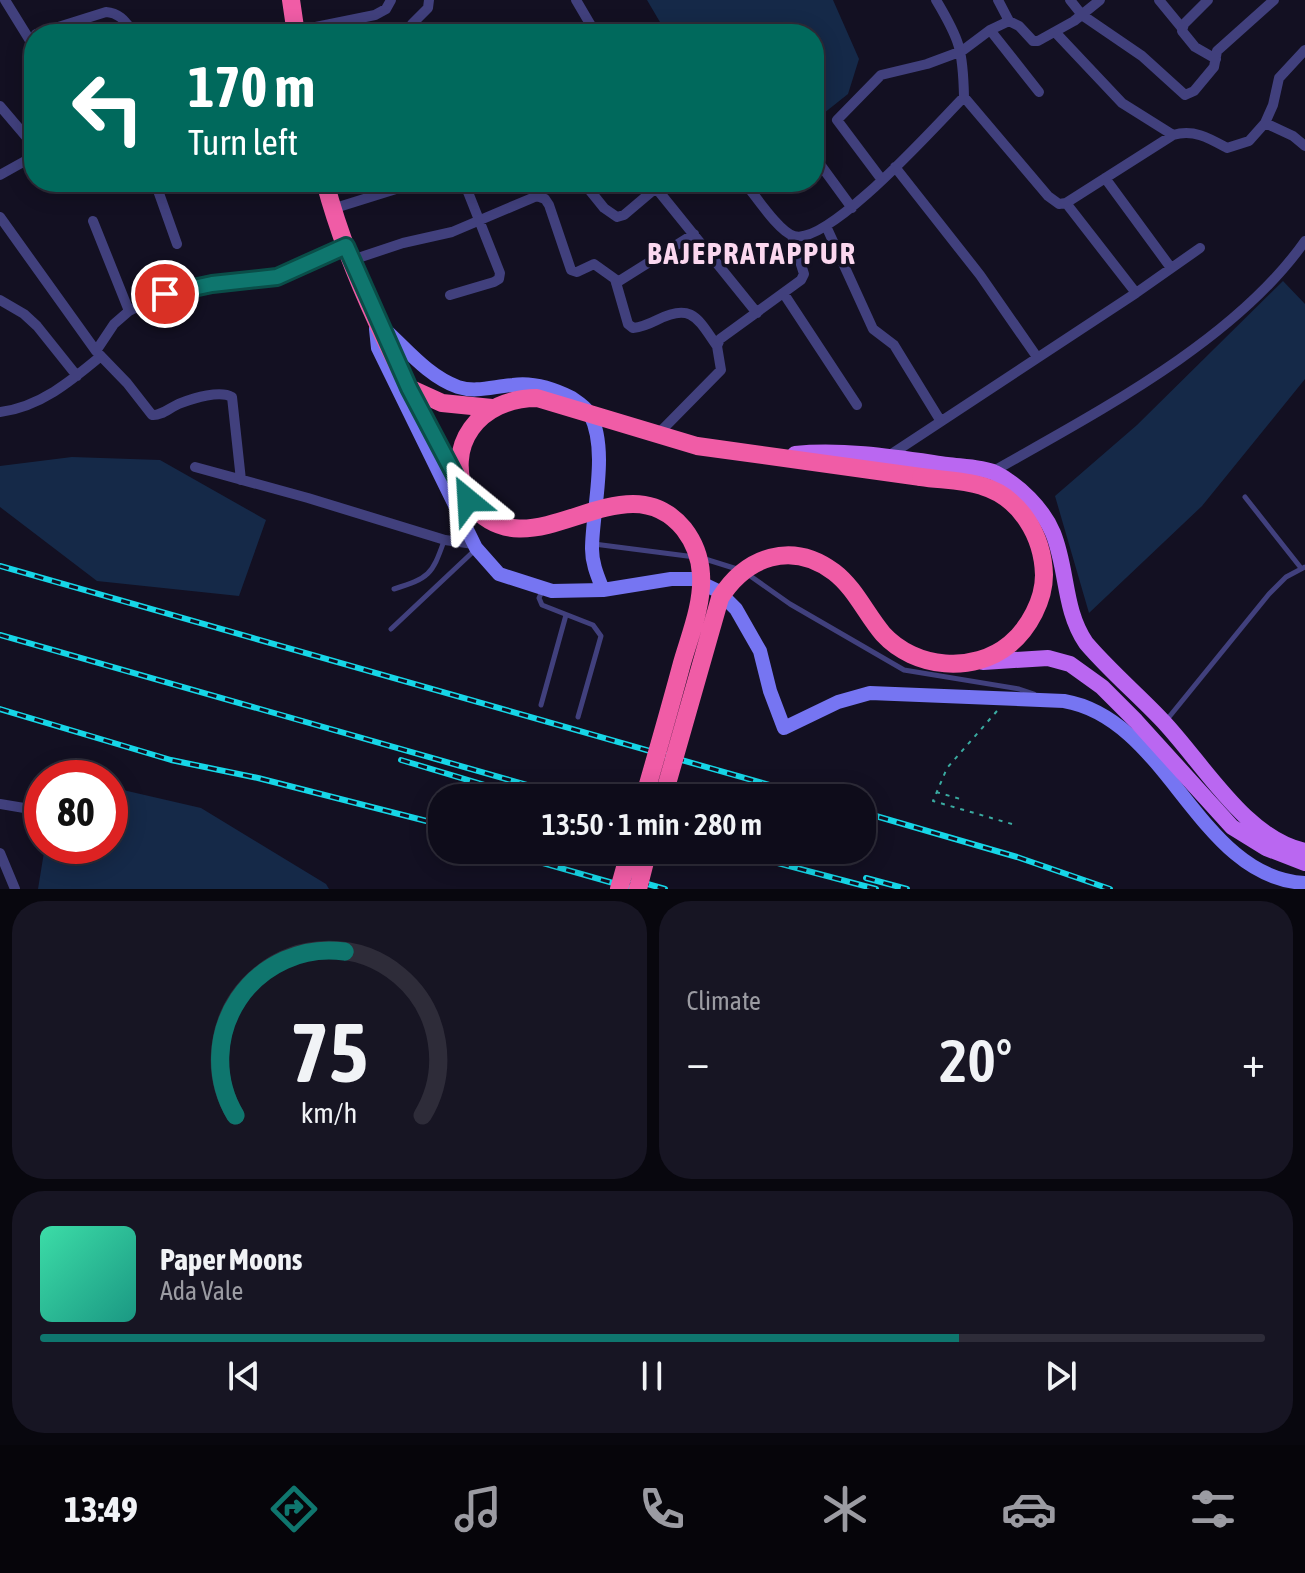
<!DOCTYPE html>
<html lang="en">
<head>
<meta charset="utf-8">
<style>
	:root { --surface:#0e0c1a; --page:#171523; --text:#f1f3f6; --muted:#9b9ba2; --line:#2e2c39; --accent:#0f766e }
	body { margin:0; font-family:"Asap Condensed",sans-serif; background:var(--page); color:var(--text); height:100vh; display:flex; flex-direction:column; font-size:30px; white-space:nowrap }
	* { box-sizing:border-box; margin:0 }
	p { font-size:26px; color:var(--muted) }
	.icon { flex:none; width:44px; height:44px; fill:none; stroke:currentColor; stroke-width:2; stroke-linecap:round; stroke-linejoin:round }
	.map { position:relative; height:889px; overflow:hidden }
	.sheet { display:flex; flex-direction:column; gap:12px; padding:12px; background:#08070e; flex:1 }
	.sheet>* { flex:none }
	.top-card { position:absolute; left:24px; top:24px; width:800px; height:168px; border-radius:32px; box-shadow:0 4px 20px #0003,0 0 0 2px var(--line); background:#00695c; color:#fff; overflow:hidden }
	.speed { position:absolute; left:24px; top:760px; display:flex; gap:16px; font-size:40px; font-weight:700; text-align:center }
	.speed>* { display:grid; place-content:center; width:104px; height:104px; border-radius:50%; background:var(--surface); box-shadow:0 4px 20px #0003,0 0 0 2px var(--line); line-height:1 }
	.speed .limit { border:12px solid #d22; background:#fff; color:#111 }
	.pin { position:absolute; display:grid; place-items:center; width:68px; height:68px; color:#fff; margin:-34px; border:4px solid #fff; border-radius:50%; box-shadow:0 2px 8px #0007 }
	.me { position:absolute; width:88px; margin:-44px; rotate:333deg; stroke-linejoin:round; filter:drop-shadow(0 0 6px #0008) }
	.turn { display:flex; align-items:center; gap:28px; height:168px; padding:0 32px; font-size:36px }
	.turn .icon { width:104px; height:104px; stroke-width:2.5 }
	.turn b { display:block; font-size:56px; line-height:68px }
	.big { font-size:60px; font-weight:600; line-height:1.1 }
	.sheet .card { flex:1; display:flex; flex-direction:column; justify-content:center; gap:12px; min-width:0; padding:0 28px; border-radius:32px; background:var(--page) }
	.sheet .dial { align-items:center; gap:0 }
	.dial svg { height:208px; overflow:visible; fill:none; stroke:var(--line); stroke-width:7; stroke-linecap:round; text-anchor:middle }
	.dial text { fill:var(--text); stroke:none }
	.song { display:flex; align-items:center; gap:24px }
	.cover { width:96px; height:96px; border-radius:12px; background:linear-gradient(135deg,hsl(160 70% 55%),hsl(170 70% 35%)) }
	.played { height:8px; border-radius:4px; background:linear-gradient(90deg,var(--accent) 75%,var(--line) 75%) }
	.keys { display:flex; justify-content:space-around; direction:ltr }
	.heat { display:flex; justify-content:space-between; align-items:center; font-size:44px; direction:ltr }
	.sheet .tiles { flex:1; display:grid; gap:12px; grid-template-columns:1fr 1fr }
	.card:last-child { grid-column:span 2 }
	.trip { position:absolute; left:428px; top:784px; width:448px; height:80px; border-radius:32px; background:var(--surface); box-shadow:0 4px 20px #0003,0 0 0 2px var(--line); font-weight:600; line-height:80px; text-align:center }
	.menu { display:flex; height:128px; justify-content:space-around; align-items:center; background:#06050a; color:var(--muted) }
	.menu .icon { width:56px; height:56px }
	.menu .current { color:var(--accent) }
	.menu b { font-size:36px; color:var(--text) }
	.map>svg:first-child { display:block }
</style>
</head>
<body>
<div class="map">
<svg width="1305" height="889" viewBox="0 0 1305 889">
	<rect width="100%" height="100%" fill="#131022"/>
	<path fill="#152948" d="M647 0H833L859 59 848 94 814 121V34H667Z
		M1283 281 1305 304V379L1202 506 1089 613 1055 496 1137 425Z
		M72 457 160 460 266 520 239 596 97 581 0 507V466Z
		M110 787 201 808 326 884 329 889H38L45 846H110Z"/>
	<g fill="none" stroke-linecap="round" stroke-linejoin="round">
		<path stroke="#3aaba1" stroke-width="2" stroke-dasharray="4 6" stroke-linecap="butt" d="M997 711 947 768 933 801 1012 824
			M936 792 964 800"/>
		<path stroke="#41407d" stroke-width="5" d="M1245 497 1301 568
			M594 544 695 557
			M705 559 737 569
			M746 573 790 604 904 670 1019 689 1034 694
			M394 589C429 578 432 575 444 541
			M543 589 539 598 542 605 593 625 601 636 578 717
			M391 629 476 549
			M541 705 566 615
			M1165 722 1269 594 1286 577 1305 567"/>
		<path stroke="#41407d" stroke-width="10" d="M5 0 34 47
			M576 0 596 34
			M998 0 1009 21
			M1070 0 1082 15 1142 56 1185 95 1194 91 1214 67 1217 51 1274 0
			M1159 0 1182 28
			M1208 0 1184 24 1182 31 1195 47 1216 59
			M990 30 1039 92
			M296 31 375 15 386 9 391 0
			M1055 32 1122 103 1173 135
			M36 34 106 12C121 13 126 23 135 34
			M412 34V24L428 8 429 0
			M964 97 1048 196 1059 204 1066 203 1173 135C1194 129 1209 138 1227 148L1249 141 1265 123 1273 105 1279 78 1305 50
			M0 106 34 146
			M1265 123 1293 136 1305 146
			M814 156 852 208
			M895 167 980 275 1037 357
			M0 175 34 156
			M1105 178 1171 268
			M882 180 837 120 881 75 927 64 962 51 990 30 1009 21 1019 26 1033 41H1038L1074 21 1100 0
			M155 182 177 244
			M583 182 604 208 617 217 624 215 663 182
			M744 182C755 195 779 232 794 236 829 246 938 123 964 97 963 50 960 40 936 0
			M656 188 757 313
			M1066 203 1136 293
			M332 209 396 189
			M0 217 96 351 127 383 152 415C162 416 170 407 181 403 194 398 220 390 232 397L241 480
			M93 221 129 311
			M826 226 873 329 894 345 940 420
			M352 260 403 243 452 232 537 196 545 199 549 205 571 270 577 272 594 264 615 279 628 324 633 328C642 327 649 324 657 320 692 302 698 319 717 346
			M616 283 694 234
			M784 294 857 405
			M450 295 494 282 499 279 500 273 464 182
			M0 300 24 314 37 326 77 376
			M96 351 114 324 129 311 148 301 212 284 277 277 346 246
			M0 412C40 407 71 381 101 356
			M657 435 721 370 717 346 720 339 801 280 804 274 792 236
			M887 457 1136 293 1200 248
			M195 467 308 498 445 540 474 544
			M992 472C1097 412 1235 341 1305 241
			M0 804 42 811
			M0 853 15 889"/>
		<path stroke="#7675f2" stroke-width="14" d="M381 326C405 347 427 376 458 387 476 393 495 386 513 385 533 382 554 389 572 398 578 402 587 408 590 414 609 451 592 511 592 549 592 564 598 577 603 590
			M376 329 378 348 476 548 499 574 552 591 603 590 671 579H693L718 591 736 609 760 651 770 691 784 728 838 702 870 693 1064 701C1169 719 1198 878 1305 883"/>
		<path stroke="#ba67f1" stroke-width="16" d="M795 454C845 449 898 458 947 465 962 467 981 467 995 473 1019 485 1043 509 1053 533 1068 570 1063 609 1086 643 1109 670 1136 693 1160 718 1202 761 1244 838 1305 851
			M983 662 1048 658 1070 664 1102 687 1136 721 1232 827 1266 848 1305 863"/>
		<path stroke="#f05ca6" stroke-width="18" d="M291 0 296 34
			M325 182C353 288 408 386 459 482
			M409 388 442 403 492 408
			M468 500C442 445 480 398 537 398L697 446 921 477"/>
		<defs>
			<path id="rail" d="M0 566 815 798
				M0 635 573 798
				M0 709 171 760 258 778 442 825
				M401 760 528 798
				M862 812 1017 857 1110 889
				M497 850 634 889
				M728 850 876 889
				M623 877 665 889
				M866 878 907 889"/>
		</defs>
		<use href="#rail" stroke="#16d6e7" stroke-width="6"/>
		<use href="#rail" stroke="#131022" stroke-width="3" stroke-dasharray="9" stroke-linecap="butt"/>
		<path stroke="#f05ca6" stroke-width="18" d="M468 500C528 582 622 453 684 529 694 542 700 558 701 574 703 604 690 635 682 663 670 708 657 753 644 798
			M663 798 720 598C746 557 791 540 834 572 855 588 866 614 883 634 915 669 974 674 1010 644 1029 628 1044 600 1044 575 1043 536 1020 497 982 486 963 480 941 480 921 477
			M619 889 630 850
			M638 889 648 850"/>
	</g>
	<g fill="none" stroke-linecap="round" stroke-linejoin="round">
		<defs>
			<path id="route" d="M165 294 212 284 277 277 346 246 409 388 468 500"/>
		</defs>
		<use href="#route" stroke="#0a4d48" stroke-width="20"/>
		<use href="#route" stroke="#0f766e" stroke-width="14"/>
	</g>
	<g text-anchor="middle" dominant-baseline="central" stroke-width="7" stroke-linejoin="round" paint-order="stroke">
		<g font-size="30" font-weight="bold" letter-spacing="2" fill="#fbd7ef" stroke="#131022">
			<text x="752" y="253">BAJEPRATAPPUR</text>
		</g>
	</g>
</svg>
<div class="speed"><div class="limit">80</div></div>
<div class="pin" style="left:165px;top:294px;background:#d93025"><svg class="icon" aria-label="arrive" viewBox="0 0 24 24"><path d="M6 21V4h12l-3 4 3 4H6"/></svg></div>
<svg class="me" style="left:468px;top:500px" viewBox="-20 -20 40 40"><path d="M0-17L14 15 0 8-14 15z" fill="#0f766e" stroke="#fff" stroke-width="4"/></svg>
<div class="trip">13:50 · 1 min · 280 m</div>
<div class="top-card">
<div class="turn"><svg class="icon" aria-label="left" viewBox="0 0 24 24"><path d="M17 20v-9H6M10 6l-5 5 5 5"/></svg><div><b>170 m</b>Turn left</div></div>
</div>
</div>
<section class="sheet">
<div class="tiles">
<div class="card dial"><svg viewBox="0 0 100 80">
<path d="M14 69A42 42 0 1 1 86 69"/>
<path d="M14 69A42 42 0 0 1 56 6" stroke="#0f766e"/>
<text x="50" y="56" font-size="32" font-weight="700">75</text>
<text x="50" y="72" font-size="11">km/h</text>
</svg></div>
<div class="card"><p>Climate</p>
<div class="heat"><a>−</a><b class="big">20°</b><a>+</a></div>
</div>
<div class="card">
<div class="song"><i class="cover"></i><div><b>Paper Moons</b><p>Ada Vale</p></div></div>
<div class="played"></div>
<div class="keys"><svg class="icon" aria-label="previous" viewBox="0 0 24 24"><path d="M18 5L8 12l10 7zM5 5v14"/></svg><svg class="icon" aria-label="pause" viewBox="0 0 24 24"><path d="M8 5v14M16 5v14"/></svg><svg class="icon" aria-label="next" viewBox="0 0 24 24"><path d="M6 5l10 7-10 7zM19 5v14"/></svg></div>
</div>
</div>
</section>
<nav class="menu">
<b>13:49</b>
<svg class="icon current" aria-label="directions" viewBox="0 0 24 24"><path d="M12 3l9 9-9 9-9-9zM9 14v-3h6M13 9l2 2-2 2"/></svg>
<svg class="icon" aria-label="music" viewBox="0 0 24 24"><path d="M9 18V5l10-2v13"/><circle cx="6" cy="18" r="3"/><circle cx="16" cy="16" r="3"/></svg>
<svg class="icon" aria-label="phone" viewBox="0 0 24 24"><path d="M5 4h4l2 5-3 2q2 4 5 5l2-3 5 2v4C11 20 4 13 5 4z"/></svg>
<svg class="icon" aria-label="climate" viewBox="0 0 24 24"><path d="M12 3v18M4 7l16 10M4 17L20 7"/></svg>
<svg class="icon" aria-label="car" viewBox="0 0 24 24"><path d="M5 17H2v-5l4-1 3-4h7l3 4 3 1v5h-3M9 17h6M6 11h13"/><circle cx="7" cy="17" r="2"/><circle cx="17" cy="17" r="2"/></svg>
<svg class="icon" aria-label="filters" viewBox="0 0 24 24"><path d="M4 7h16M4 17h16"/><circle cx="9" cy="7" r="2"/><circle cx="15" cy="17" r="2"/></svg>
</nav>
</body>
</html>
